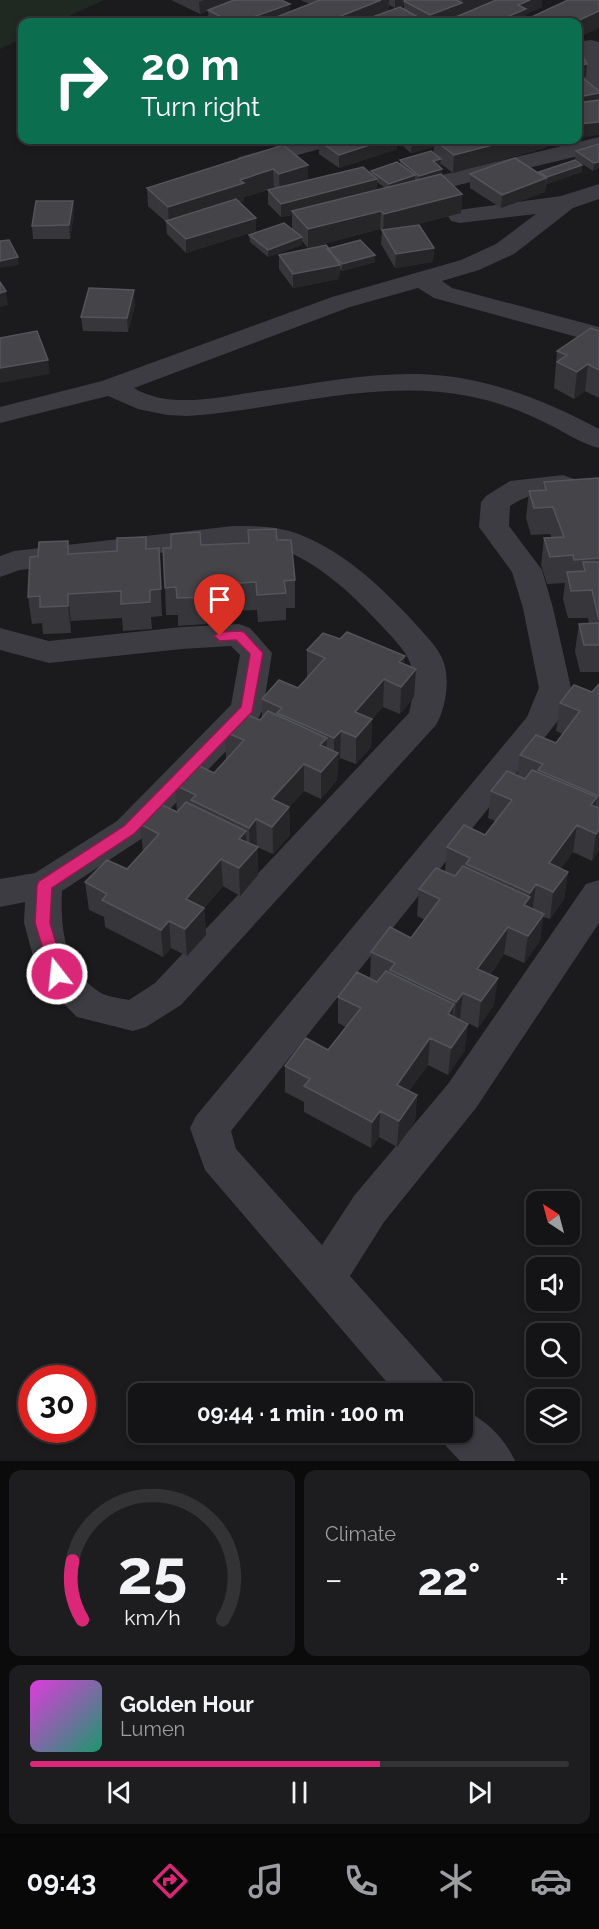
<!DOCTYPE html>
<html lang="en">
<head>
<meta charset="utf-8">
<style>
	:root { --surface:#141416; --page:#1d1d1f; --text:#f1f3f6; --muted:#9d9ea1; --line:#333335; --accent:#db2777 }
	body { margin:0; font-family:Raleway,sans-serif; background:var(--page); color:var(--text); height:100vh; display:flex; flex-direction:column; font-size:22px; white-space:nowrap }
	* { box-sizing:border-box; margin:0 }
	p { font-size:20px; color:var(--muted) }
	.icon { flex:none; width:33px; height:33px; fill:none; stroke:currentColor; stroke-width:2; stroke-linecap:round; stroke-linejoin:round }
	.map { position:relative; height:1461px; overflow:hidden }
	.panel { display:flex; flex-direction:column; gap:9px; padding:9px; background:#0b0b0c; flex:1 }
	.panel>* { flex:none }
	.top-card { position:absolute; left:18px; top:18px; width:564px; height:126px; border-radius:12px; box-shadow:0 3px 9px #0003,0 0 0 2px var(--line); background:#0b6e4f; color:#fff; overflow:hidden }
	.needle { width:39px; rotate:324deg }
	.fabs { position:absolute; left:526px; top:1191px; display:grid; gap:12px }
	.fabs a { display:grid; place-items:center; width:54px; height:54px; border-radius:12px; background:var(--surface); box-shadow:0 3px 9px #0003,0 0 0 2px var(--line); font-size:30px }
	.speed { position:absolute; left:18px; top:1365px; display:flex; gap:12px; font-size:30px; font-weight:700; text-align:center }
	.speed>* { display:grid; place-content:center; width:78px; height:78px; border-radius:50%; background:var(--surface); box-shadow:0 3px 9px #0003,0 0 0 2px var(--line); line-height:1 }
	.speed .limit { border:9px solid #d22; background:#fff; color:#111 }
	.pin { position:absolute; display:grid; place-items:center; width:51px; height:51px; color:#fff; margin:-62px -26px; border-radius:50% 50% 50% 0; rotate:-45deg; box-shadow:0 0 6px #0007 }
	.pin .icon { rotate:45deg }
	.me { position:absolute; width:66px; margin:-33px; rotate:344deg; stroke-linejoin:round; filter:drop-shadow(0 0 4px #0008) }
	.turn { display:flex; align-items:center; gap:21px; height:126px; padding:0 24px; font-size:27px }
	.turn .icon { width:78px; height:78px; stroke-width:2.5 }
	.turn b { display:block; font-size:42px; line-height:51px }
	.big { font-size:45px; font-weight:700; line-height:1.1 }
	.panel .card { flex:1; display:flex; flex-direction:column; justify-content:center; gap:9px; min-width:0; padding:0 21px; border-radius:12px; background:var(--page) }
	.panel .dial { align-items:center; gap:0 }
	.dial svg { height:156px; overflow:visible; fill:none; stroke:var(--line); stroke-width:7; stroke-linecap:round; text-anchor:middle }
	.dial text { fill:var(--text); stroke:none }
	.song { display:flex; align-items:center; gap:18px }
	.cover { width:72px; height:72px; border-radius:9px; background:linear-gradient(135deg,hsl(300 70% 55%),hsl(160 70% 35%)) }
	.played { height:6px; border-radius:3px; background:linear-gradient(90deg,var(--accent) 65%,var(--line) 65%) }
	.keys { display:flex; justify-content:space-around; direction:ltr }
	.heat { display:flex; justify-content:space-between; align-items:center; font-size:33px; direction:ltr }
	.panel .tiles { flex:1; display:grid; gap:9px; grid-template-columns:1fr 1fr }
	.card:last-child { grid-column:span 2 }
	.trip { position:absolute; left:128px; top:1383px; width:345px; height:60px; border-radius:12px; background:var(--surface); box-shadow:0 3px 9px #0003,0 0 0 2px var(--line); font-weight:700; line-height:60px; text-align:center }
	.tabs { display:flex; height:96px; justify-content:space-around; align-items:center; background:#080809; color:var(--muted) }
	.tabs .icon { width:42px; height:42px }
	.tabs .on { color:var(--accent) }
	.tabs b { font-size:27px; color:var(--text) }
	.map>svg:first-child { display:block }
</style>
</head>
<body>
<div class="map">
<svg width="599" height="1461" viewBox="0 0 599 1461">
	<rect width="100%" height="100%" fill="#1b1b1d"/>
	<path fill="#202822" d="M0 0H104L56 22H22V38L0 49Z"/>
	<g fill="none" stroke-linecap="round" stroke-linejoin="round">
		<path fill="#3c3c42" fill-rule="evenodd" d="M591 40 599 42V96L591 94 582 80 580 46 583 41Z
			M599 137V151L405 198 397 196 393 191 397 186Z
			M302 140H337L334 145 247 169 239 167 235 162 239 157Z
			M599 184V199L573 208 514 254 479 270 442 281 452 288 599 327V343L434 298 418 288 350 307 134 388C172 411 226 395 268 390 317 383 367 373 417 374 482 375 543 399 599 429V448C582 444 566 433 550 425 524 412 496 401 468 396 374 378 280 410 187 416L167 415 138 409 108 396 0 423V407L102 381 332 297 461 260 496 244 536 214 460 223 451 221 448 216 451 211 561 196Z
			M563 475 599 488V507C562 497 548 482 510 506L509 526 542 570 553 608 571 688 557 722 231 1131 236 1149 322 1245 354 1196 448 1084 586 884 599 880V923L476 1108 384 1222 350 1276 442 1379 448 1394H397L205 1170 190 1128 196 1116 527 717 539 688 523 608 512 572 479 527 481 502 486 496 510 481Z
			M233 526C256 526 279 526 301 535 348 554 387 592 420 629 428 638 437 647 442 658 451 677 446 708 436 725L181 1005 146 1027 133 1031 77 1017 44 984 38 974 24 923 25 902 0 907V879L35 873 117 821 231 705 240 655 231 646 182 649 49 663 0 650V628L49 641 182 627 239 624 250 628 272 653 263 709 259 717 141 839 62 891C60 929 65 971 101 993 108 997 120 998 129 1000L155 983 409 713C421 664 409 655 377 621 350 592 317 562 279 548 247 536 206 548 174 551 123 558 71 564 20 570L0 577V556L14 551Z
			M462 1409C485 1419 505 1438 515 1461H460L446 1446 440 1432H462Z"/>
	</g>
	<path fill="#37373b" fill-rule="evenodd" d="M171 0H281L290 4V12L310 4 300 0H493L461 13V15L496 0H542V7L526 14 525 22H451V20L443 22H209L208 11 200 14ZM389 5 395 8 404 5V9L388 11Z
		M527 19 578 22H527Z
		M322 140H553L546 142 545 148 453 173 441 164 440 166 439 167 442 169V175L462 194 461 213 410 226 434 248 433 262 395 268 381 244 382 231 380 229 308 248 302 241V245L268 257 250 242 249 235 292 229V215L281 217 268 204V190L275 189 274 188 244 197V201L239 202 256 218V231L186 253 167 234 166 222 148 206 147 188 308 165V180L371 174V171L400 164V160L433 153 434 147 411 153 397 141V149L339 168 319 154V141ZM377 182 385 188 376 190Z
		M599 144 593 171 575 159 576 151Z
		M582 165V172L546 184 545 192 501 208 470 188V174L539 173V172Z
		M73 201 74 214 70 239H33L32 226Z
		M328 248 375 262 342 271 340 269 339 279 293 288 279 269V255Z
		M135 304 128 332 83 331 81 317Z
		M599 331V398L585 391 574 399 554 388 557 351Z
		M599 478V672H580L575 651 579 624H589L588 618H568L563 599 565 583 547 584 541 565 544 538H552L550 534 531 535 526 518 529 491 543 490 544 482Z
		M248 530 277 540 295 580V608H286V620L258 622 257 610 205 612 206 624 178 626V615H166L165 588 201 545 248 543Z
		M146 537V549L159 548 162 616 151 617 152 629 123 631 122 618 71 621V633L43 634 42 623 32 624 28 597 38 556 70 553 117 551Z
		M307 650 404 664 414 697 400 714 383 707 372 719 371 747 356 764 340 758 338 761 337 780 321 799 304 791 289 807 290 835 273 854 257 847 258 875 240 896 223 886 204 908 206 935 187 956 171 948 163 957 105 927 104 917 89 910 85 882 127 869 143 851 140 824 177 812 175 785 214 773 226 759 225 732 260 720 262 718V699L298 688 307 677Z
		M599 684V850L592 861 573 852 561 868 568 872 564 899 550 919 543 917 540 941 524 963 504 954 490 975 494 1005 478 1028 460 1019 465 1050 448 1075 428 1065 409 1091 417 1095 415 1121 397 1147 379 1137 371 1148 304 1112V1102L285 1092V1066L328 1050 346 1027 338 1023V997L370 978 371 952 411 938 425 920 417 916 419 889 445 872 447 847 485 835 495 821 488 818 491 791 517 776 520 755 556 743 563 734 556 731 560 703 592 692Z"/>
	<path fill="#262629" d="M204 0H235L200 14 199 2Z
		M381 0H389L388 14 372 17V21L368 22H326Z
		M395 0H417L404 1V5L395 8Z
		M462 0H493L461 13V16L443 22H430V15L462 3Z
		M530 0H542V7L526 14 525 22H495L518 5Z
		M290 4V17L274 22H239Z
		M599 11V28L578 38V22H575Z
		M587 64 586 77 578 78V65Z
		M599 93V105L578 110V97Z
		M599 122V135L578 138V124Z
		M385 140H397V149L339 168V155Z
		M412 140H457H434V147L411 153Z
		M512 140H553L546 142 545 148 453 173 454 155Z
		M441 159 440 166 432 169 433 161Z
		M599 162V168L593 171 594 163Z
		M308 165V183L280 192 279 174Z
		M582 165V172L546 185 547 177Z
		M273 169 274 188 244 197V201L171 225 169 224 168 207 240 180Z
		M442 169V176L418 183 419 176Z
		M415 175V182L389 191V184Z
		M546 178 545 192 501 208 502 195Z
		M377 179 376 193 292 211V215L281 217V204Z
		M462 194 461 213 383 233 384 214Z
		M73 201 74 214 70 239 69 225Z
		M381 211 380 229 308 248V229Z
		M256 218V231L186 253V239Z
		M302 237V245L268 257V250Z
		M434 248 433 262 395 268 396 254Z
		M375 255V262L342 271V264Z
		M18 257 19 265 0 268V261Z
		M340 265 339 279 293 288V274Z
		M134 290 135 304 128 332 127 318Z
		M6 291 8 305 0 307V293Z
		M48 360 50 374 0 383V368Z
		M588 364 585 391 574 399 577 372Z
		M159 548 161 575 162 616 161 589Z
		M68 594 71 621V633L68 606Z
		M405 656 403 683 399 662Z
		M416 669 414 697 400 714 401 687Z
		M384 679 383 707 356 737 355 712Z
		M372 719 371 747 356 764V737Z
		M341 731 340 758 338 761 337 780 321 799V772L334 757V738Z
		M327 738 326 765 320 772V745Z
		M304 764V791L277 821 289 807 290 835 273 854 272 799Z
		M597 797 592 825 591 805Z
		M256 819 257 847 250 855 249 828Z
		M577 825 573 852 546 890 549 863Z
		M599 830V850L592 861 596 834Z
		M246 831 247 858 239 839Z
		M258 847V875L240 896 239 868Z
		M221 859 223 886 188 926 204 908 206 935 187 956 185 929 186 899Z
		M568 872 564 899 550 919 553 892Z
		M536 884 532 912 524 905 529 898 530 893Z
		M544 914 540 941 524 963 528 936Z
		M169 921 171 948 163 957 161 930Z
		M508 927 504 954 475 996 477 969Z
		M498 978 494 1005 478 1028 481 1001Z
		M463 993 460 1019 453 1029 456 1002Z
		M454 1004 452 1031 448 1014Z
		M468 1024 465 1050 448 1075 451 1048Z
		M430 1038 428 1065 395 1111 397 1085Z
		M417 1095 415 1121 397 1147 399 1121Z
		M380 1111 379 1137 371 1148 372 1122Z"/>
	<path fill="#444449" stroke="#54555b" stroke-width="1.5" d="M234 0H281L290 4 239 22H231L208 10Z
		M320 0H381L326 22H264Z
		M406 0H456L462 3 430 15 404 1Z
		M496 0H530L518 5 526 9 495 22H459L451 19Z
		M568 0H599V11L575 22H537L527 19Z
		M400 7 425 21 421 22H382L372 17Z
		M368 20 372 22H362Z
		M578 49 587 64 578 65Z
		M580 76 599 91V93L578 97V77Z
		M599 100V122L578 124V103Z
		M322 140H385L339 155 319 141Z
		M434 140H512L454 155Z
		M599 144V162L594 163 576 151Z
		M283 145 308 165 279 174 273 169 240 180 244 183 168 207 147 188Z
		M431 151 441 159 433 161 442 169 419 176 400 160Z
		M515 158 546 178 502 195 470 174Z
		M575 160 582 165 547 177 539 172Z
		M397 162 415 175 389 184 371 171Z
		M363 167 377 179 281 204 268 190Z
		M441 174 462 194 384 214 381 211 308 229 292 211Z
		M236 199 256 218 186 239 166 221Z
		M36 201H73L69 225 32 226Z
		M284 223 302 237 268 250 249 235Z
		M419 225 434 248 396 254 382 230Z
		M9 240 18 257 0 261V241Z
		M360 240 375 255 342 264 327 249Z
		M326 245 340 265 293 274 279 255Z
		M0 282 6 291 0 293Z
		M89 288 134 290 127 318 81 317Z
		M591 328 599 331V370L588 364 577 372 557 362 567 355 557 351Z
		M37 331 48 360 0 368V338Z
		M599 478V558L574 560 573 555 550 557 544 538 564 537 553 507 534 508 529 491 546 490 544 482Z
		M276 529 277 540H291L295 580 284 581 286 593 257 595 256 582 204 585V597L177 598 176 587 165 588 163 548H171V534L200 532 201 545 249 543 248 530Z
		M146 537V549L159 548 161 589 150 590V602L121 604V591L68 594V606L40 607V596L28 597 30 557 38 556 39 542 68 541V554L117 551V538Z
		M583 562H599V620L592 590 571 591 567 572 585 571Z
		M599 623V645H584L579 624Z
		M347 632 405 656 399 662 416 669 401 687 384 679 355 712 372 719 356 737 341 731 334 738 277 713 282 708 262 699 279 680 298 688 325 658 307 650 323 633 340 639Z
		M599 684V796L538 770 543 764 520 755 536 735 556 743 580 711 560 703 574 685 592 692Z
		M268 711 327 738 320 745 338 753 321 772 304 764 272 799 289 807 272 827 256 819 249 828 191 800 196 795 175 785 195 764 214 773 244 740 225 732 243 713 260 720Z
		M532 770 597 797 591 805 599 808V830L596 834 577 825 549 863 568 872 553 892 536 884 530 893 466 864 470 858 447 847 464 825 485 835 512 800 491 791 507 771 525 779Z
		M186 802 246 831 239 839 258 847 239 868 221 859 186 899 204 908 185 929 169 921 161 930 102 900 107 894 85 882 107 860 127 869 159 834 140 824 160 804 177 812Z
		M463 866 530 897 524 905 544 914 528 936 508 927 477 969 498 978 481 1001 463 993 456 1002 390 970 395 963 371 952 390 927 411 938 440 899 419 889 436 868 455 876Z
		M386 971 454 1004 448 1014 468 1024 451 1048 430 1038 397 1085 417 1095 399 1121 380 1111 372 1122 304 1086 310 1079 285 1066 306 1038 328 1050 361 1008 338 997 357 972 377 982Z"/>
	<path fill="#db2777" stroke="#8e194d" stroke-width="1.5" d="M239 631 244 632 263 653 252 712 134 834 52 888 50 923 65 974 63 978H52L35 923 37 885 39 881 124 826 241 707 250 654 236 640 220 641 214 636 220 632Z"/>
</svg>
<div class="fabs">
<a><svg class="needle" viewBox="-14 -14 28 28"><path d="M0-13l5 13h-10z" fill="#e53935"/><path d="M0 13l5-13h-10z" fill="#9d9ea1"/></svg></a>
<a><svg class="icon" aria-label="sound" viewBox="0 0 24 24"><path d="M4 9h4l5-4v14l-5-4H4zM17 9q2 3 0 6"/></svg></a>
<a><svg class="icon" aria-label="search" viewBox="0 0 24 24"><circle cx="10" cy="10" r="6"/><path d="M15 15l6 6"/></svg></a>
<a><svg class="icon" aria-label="layers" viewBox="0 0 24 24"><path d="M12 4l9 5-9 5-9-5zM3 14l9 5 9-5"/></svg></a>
</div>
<div class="speed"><div class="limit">30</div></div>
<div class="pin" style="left:220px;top:636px;background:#d93025"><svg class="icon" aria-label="arrive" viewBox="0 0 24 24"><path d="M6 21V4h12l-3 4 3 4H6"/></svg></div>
<svg class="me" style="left:57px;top:974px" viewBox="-20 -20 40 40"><circle r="17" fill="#db2777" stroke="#fff" stroke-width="3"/><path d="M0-11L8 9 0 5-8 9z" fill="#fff"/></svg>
<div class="trip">09:44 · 1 min · 100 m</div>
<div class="top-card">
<div class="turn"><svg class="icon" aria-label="right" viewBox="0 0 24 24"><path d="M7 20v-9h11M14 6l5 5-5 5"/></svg><div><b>20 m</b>Turn right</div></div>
</div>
</div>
<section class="panel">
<div class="tiles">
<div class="card dial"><svg viewBox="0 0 100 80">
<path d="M14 69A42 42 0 1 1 86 69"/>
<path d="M14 69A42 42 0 0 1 9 39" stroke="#db2777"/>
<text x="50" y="56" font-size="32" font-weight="700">25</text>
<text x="50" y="72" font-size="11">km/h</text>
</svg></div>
<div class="card"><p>Climate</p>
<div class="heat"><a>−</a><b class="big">22°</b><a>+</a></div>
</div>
<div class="card">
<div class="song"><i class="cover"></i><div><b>Golden Hour</b><p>Lumen</p></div></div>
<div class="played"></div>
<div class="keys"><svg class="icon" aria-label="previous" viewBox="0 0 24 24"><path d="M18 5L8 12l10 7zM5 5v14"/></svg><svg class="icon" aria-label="pause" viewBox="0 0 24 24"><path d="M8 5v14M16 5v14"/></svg><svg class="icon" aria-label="next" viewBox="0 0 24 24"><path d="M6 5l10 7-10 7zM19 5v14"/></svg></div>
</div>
</div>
</section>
<nav class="tabs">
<b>09:43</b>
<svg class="icon on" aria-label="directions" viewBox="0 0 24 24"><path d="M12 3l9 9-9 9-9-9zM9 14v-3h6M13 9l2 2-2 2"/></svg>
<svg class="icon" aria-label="music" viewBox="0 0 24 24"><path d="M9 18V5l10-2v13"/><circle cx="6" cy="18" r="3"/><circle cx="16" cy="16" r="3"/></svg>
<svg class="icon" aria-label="phone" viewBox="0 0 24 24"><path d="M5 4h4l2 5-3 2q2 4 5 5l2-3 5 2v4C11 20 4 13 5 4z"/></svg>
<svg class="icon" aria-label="climate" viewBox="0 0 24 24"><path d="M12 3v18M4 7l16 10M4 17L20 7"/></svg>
<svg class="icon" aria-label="car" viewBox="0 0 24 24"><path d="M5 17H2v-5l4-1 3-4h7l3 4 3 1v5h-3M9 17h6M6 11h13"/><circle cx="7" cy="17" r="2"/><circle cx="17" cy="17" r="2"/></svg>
</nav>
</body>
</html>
